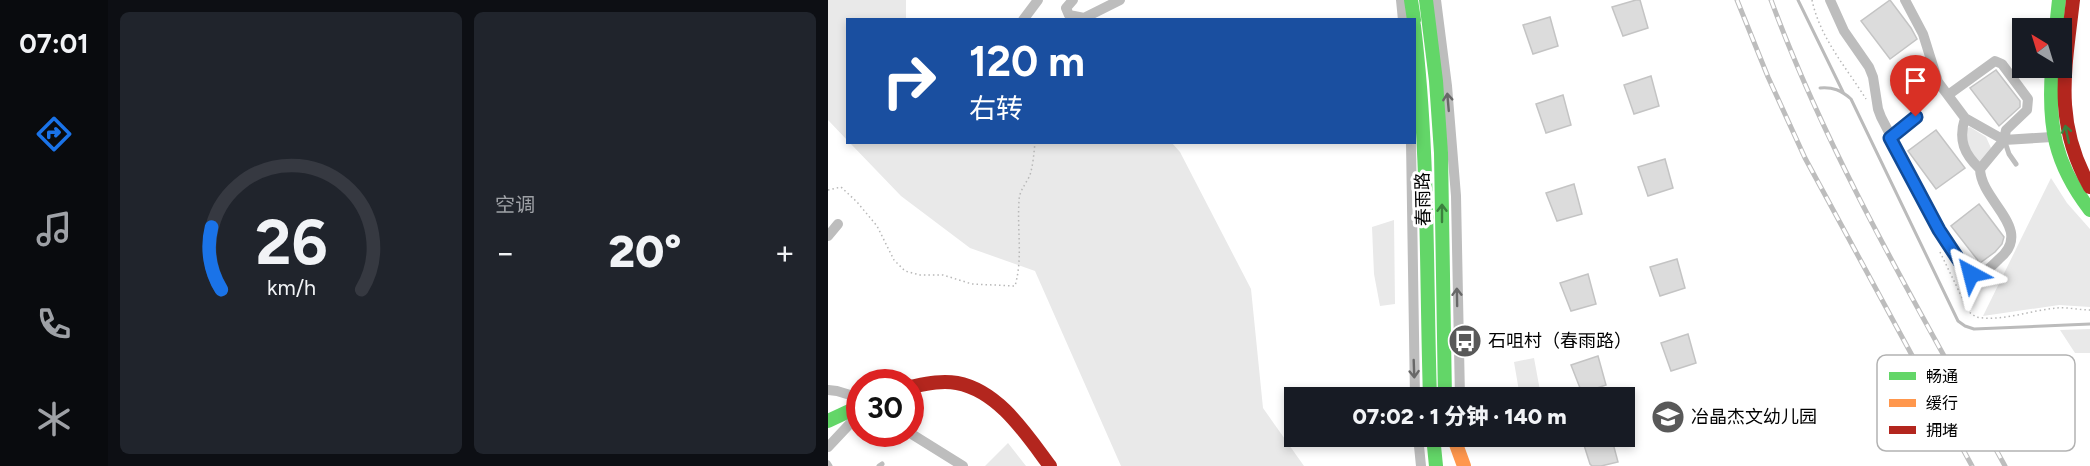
<!DOCTYPE html>
<html lang="zh">
<head>
<meta charset="utf-8">
<style>
	:root { --surface:#171b24; --page:#20242c; --text:#f1f3f6; --muted:#9ea1a6; --line:#363941; --accent:#1a73e8 }
	body { margin:0; font-family:Figtree,"Noto Sans SC",sans-serif; background:var(--page); color:var(--text); height:100vh; display:flex; flex-direction:column; font-size:22px; white-space:nowrap }
	* { box-sizing:border-box; margin:0 }
	p { font-size:20px; color:var(--muted) }
	.icon { flex:none; width:33px; height:33px; fill:none; stroke:currentColor; stroke-width:2; stroke-linecap:round; stroke-linejoin:round }
	.map { position:relative; flex:1; overflow:hidden }
	.details { display:flex; flex-direction:column; gap:12px; padding:12px; background:#0d0f14; width:720px }
	.details>* { flex:none }
	.top-card { position:absolute; left:18px; top:18px; width:570px; height:126px; border-radius:0px; box-shadow:0 3px 9px #0003; background:#1a4fa0; color:#fff; overflow:hidden }
	.needle { width:39px; rotate:322deg }
	.buttons { position:absolute; left:1184px; top:18px; display:grid; gap:12px }
	.buttons a { display:grid; place-items:center; width:60px; height:60px; border-radius:0px; background:var(--surface); box-shadow:0 3px 9px #0003; font-size:30px }
	.speed { position:absolute; left:18px; top:369px; display:flex; gap:12px; font-size:30px; font-weight:700; text-align:center }
	.speed>* { display:grid; place-content:center; width:78px; height:78px; border-radius:50%; background:var(--surface); box-shadow:0 3px 9px #0003; line-height:1 }
	.speed .limit { border:9px solid #d22; background:#fff; color:#111 }
	.pin { position:absolute; display:grid; place-items:center; width:51px; height:51px; color:#fff; margin:-62px -26px; border-radius:50% 50% 50% 0; rotate:-45deg; box-shadow:0 0 6px #0007 }
	.pin .icon { rotate:45deg }
	.me { position:absolute; width:66px; margin:-33px; rotate:322deg; stroke-linejoin:round; filter:drop-shadow(0 0 4px #0008) }
	.turn { display:flex; align-items:center; gap:21px; height:126px; padding:0 24px; font-size:27px }
	.turn .icon { width:78px; height:78px; stroke-width:2.5 }
	.turn b { display:block; font-size:42px; line-height:51px }
	.big { font-size:45px; font-weight:800; line-height:1.1 }
	.details .widget { flex:1; display:flex; flex-direction:column; justify-content:center; gap:9px; min-width:0; padding:0 21px; border-radius:9px; background:var(--page) }
	.details .dial { align-items:center; gap:0 }
	.dial svg { height:156px; overflow:visible; fill:none; stroke:var(--line); stroke-width:7; stroke-linecap:round; text-anchor:middle }
	.dial text { fill:var(--text); stroke:none }
	.heat { display:flex; justify-content:space-between; align-items:center; font-size:33px; direction:ltr }
	.details .tiles { flex:1; display:grid; gap:12px; grid-template-columns:repeat(2,1fr) }
	.trip { position:absolute; left:456px; top:387px; width:351px; height:60px; border-radius:0px; background:var(--surface); box-shadow:0 3px 9px #0003; font-weight:800; line-height:60px; text-align:center }
	main { display:flex; flex:1; min-height:0 }
	.tabs { display:flex; flex-direction:column; width:108px; justify-content:space-around; align-items:center; background:#090b0e; color:var(--muted) }
	.tabs .icon { width:42px; height:42px }
	.tabs .current { color:var(--accent) }
	.tabs b { font-size:27px; color:var(--text) }
	.map>svg:first-child { display:block }
</style>
</head>
<body>
<main>
<nav class="tabs">
<b>07:01</b>
<svg class="icon current" aria-label="directions" viewBox="0 0 24 24"><path d="M12 3l9 9-9 9-9-9zM9 14v-3h6M13 9l2 2-2 2"/></svg>
<svg class="icon" aria-label="music" viewBox="0 0 24 24"><path d="M9 18V5l10-2v13"/><circle cx="6" cy="18" r="3"/><circle cx="16" cy="16" r="3"/></svg>
<svg class="icon" aria-label="phone" viewBox="0 0 24 24"><path d="M5 4h4l2 5-3 2q2 4 5 5l2-3 5 2v4C11 20 4 13 5 4z"/></svg>
<svg class="icon" aria-label="climate" viewBox="0 0 24 24"><path d="M12 3v18M4 7l16 10M4 17L20 7"/></svg>
</nav>
<section class="details">
<div class="tiles">
<div class="widget dial"><svg viewBox="0 0 100 80">
<path d="M14 69A42 42 0 1 1 86 69"/>
<path d="M14 69A42 42 0 0 1 9 37" stroke="#1a73e8"/>
<text x="50" y="56" font-size="32" font-weight="700">26</text>
<text x="50" y="72" font-size="11">km/h</text>
</svg></div>
<div class="widget"><p>空调</p>
<div class="heat"><a>−</a><b class="big">20°</b><a>+</a></div>
</div>
</div>
</section>
<div class="map">
<svg width="1262" height="466" viewBox="0 0 1262 466">
	<rect width="100%" height="100%" fill="#fff"/>
	<path fill="#e9e9e9" d="M0 0H78V19L20 20 19 140 0 120Z
		M1142 127 1158 137 1163 148 1157 158 1151 162 1137 146 1139 128Z
		M22 143H344L352 152 423 289 435 408 476 466H293L207 271 142 248 73 196Z
		M1223 178 1239 203 1262 229V307L1231 305 1155 316Z
		M566 220 567 304 552 306 546 274 544 227Z
		M1262 329V353H1247L1232 330Z
		M706 358 713 396 692 397 686 362Z
		M180 443 198 466H157Z"/>
	<g fill="none" stroke-linecap="round" stroke-linejoin="round">
		<path stroke="#bbb" stroke-width="3" d="M970 0 1015 92
			M992 88C1005 87 1013 90 1023 99L1130 321 1137 326 1146 329 1262 324"/>
	</g>
	<path fill="#dcdcdc" stroke="#c4c4c4" stroke-width="1.5" d="M808 0H812L820 28 795 36 784 7Z
		M1062 0 1083 28 1089 39 1062 59 1033 21Z
		M722 17 730 46 705 54 695 25Z
		M1168 70 1192 101V107L1171 126 1142 88Z
		M823 76 831 106 806 114 796 85Z
		M735 95 743 125 718 133 708 104Z
		M1108 130 1137 168 1108 189 1080 151Z
		M837 159 845 188 820 196 810 167Z
		M746 184 754 214 729 221 718 193Z
		M1151 204 1176 237 1174 244 1167 252 1152 263 1123 226Z
		M849 259 857 288 832 296 822 267Z
		M760 274 768 304 743 311 732 283Z
		M860 334 868 363 843 371 833 343Z
		M770 356 778 385 754 393 743 365Z
		M771 436H783L790 462 773 466H764L762 464 755 442Z"/>
	<g fill="none" stroke-linecap="round" stroke-linejoin="round">
		<path stroke="#b8b8b8" stroke-width="1.5" stroke-dasharray="1.5 3" stroke-linecap="butt" d="M984 0C992 38 1018 67 1038 99
			M0 190 13 187 29 202 49 226 66 260 77 271 92 275H115L144 284 187 286C195 258 189 230 191 201 191 191 198 184 202 175 205 165 206 153 207 142
			M1112 252 1141 312 1148 317C1174 322 1203 310 1229 308 1239 307 1251 310 1262 310"/>
		<path stroke="#bdbdbd" stroke-width="5" d="M1064 137 1088 117
			M1177 142 1181 154 1188 164
			M0 463 2 466
			M51 466 54 464"/>
		<path stroke="#bdbdbd" stroke-width="10" d="M245 0 238 8 241 15 256 18 292 0
			M573 0 575 20
			M608 0 619 86 628 196 632 398
			M1002 0 1016 31 1041 67 1045 77 1050 109 1053 117 1116 239 1138 271 1149 275C1158 272 1164 266 1171 259 1207 229 1153 202 1152 169L1176 140 1178 130 1199 110 1200 99 1174 64 1167 61 1120 95
			M1077 0 1095 34 1110 82 1137 118 1176 140 1224 137
			M195 20 210 0
			M1137 118C1130 140 1136 154 1152 169
			M583 142 587 398
			M0 236 10 224
			M0 390 9 391 32 398
			M82 433 135 466
			M590 436 593 466
			M0 447 32 413"/>
		<path stroke="#63d668" stroke-width="14" d="M583 0 586 20
			M598 0 608 81 613 153 617 398
			M586 26C601 150 598 274 602 398
			M1228 28 1231 0
			M1224 68C1220 126 1226 163 1262 210
			M0 421 32 406
			M605 436 608 466"/>
		<path stroke="#ff974d" stroke-width="14" d="M625 436 636 466"/>
		<path stroke="#b3261e" stroke-width="14" d="M1245 0C1237 70 1225 122 1262 187
			M82 387C97 384 113 380 129 383 171 391 198 434 222 466"/>
		<defs>
			<path id="rail" d="M909 0 940 77 977 158 1144 466
				M943 0C1003 163 1094 314 1177 466"/>
		</defs>
		<use href="#rail" stroke="#bdbdbd" stroke-width="5"/>
		<use href="#rail" stroke="#fff" stroke-width="3" stroke-dasharray="9" stroke-linecap="butt"/>
	</g>
	<defs><path id="oneway-shaft" d="M-6 0H5M1.5-3L5.5 0L1.5 3" fill="none" stroke-width="1.6" stroke-linecap="round" stroke-linejoin="round" transform="scale(1.5)"/></defs>
	<g stroke="#686868">
		<use href="#oneway-shaft" transform="translate(620 102) rotate(-95)"/>
		<use href="#oneway-shaft" transform="translate(629 297) rotate(-91)"/>
		<use href="#oneway-shaft" transform="translate(586 369) rotate(88)"/>
	</g>
	<g stroke="#3b803e">
		<use href="#oneway-shaft" transform="translate(1239 134) rotate(-102)"/>
		<use href="#oneway-shaft" transform="translate(614 213) rotate(-90)"/>
	</g>
	<g fill="none" stroke-linecap="round" stroke-linejoin="round">
		<defs>
			<path id="route" d="M1088 117 1062 138 1111 230 1138 271 1143 274"/>
		</defs>
		<use href="#route" stroke="#114b97" stroke-width="15"/>
		<use href="#route" stroke="#1a73e8" stroke-width="10"/>
	</g>
	<defs>
		<symbol id="bus-disc" viewBox="-11 -11 22 22"><circle r="9.5" fill="#595959" stroke="#fff"/><path d="M-5-6H5V4H4V6H2V4H-2V6H-4V4H-5ZM-3.5-4V0h7V-4ZM-3.5 1.2v1.5H-2V1.2ZM2 1.2v1.5H3.5V1.2Z" fill="#fff"/></symbol>
		<symbol id="school-disc" viewBox="-11 -11 22 22"><circle r="9.5" fill="#595959" stroke="#fff"/><path d="M0-5L7-2L0 1L-7-2ZM-4 1L0 2.5L4 1V4Q0 6-4 4Z" fill="#fff"/></symbol>
	</defs>
	<g fill-rule="evenodd">
		<use href="#bus-disc" x="618" y="322" width="38" height="38"/>
		<use href="#school-disc" x="821" y="398" width="38" height="38"/>
	</g>
	<g text-anchor="middle" dominant-baseline="central" stroke-width="6" stroke-linejoin="round" paint-order="stroke">
		<g font-size="18" fill="#000" stroke="#fff">
			<text transform="translate(595 199) rotate(-91)">春雨路</text>
		</g>
		<g font-size="18" fill="#000" stroke="#fff" text-anchor="start">
			<text x="660" y="341">石咀村（春雨路）</text>
			<text x="863" y="417">冶晶杰文幼儿园</text>
		</g>
	</g>
	<rect x="1049" y="355" width="198" height="96" rx="9" fill="#fff" stroke="#b2b2b2" stroke-width="1.5"/>
	<rect x="1061" y="372" width="27" height="8" fill="#63d668"/>
	<rect x="1061" y="399" width="27" height="8" fill="#ff974d"/>
	<rect x="1061" y="426" width="27" height="8" fill="#b3261e"/>
	<g font-size="16" fill="#000">
		<text x="1098" y="382">畅通</text>
		<text x="1098" y="409">缓行</text>
		<text x="1098" y="436">拥堵</text>
	</g>
</svg>
<div class="buttons">
<a><svg class="needle" viewBox="-14 -14 28 28"><path d="M0-13l5 13h-10z" fill="#e53935"/><path d="M0 13l5-13h-10z" fill="#9ea1a6"/></svg></a>
</div>
<div class="speed"><div class="limit">30</div></div>
<div class="pin" style="left:1088px;top:117px;background:#d93025"><svg class="icon" aria-label="arrive" viewBox="0 0 24 24"><path d="M6 21V4h12l-3 4 3 4H6"/></svg></div>
<svg class="me" style="left:1143px;top:274px" viewBox="-20 -20 40 40"><path d="M0-17L14 15 0 8-14 15z" fill="#1a73e8" stroke="#fff" stroke-width="4"/></svg>
<div class="trip">07:02 · 1 分钟 · 140 m</div>
<div class="top-card">
<div class="turn"><svg class="icon" aria-label="right" viewBox="0 0 24 24"><path d="M7 20v-9h11M14 6l5 5-5 5"/></svg><div><b>120 m</b>右转</div></div>
</div>
</div>
</main>
</body>
</html>
